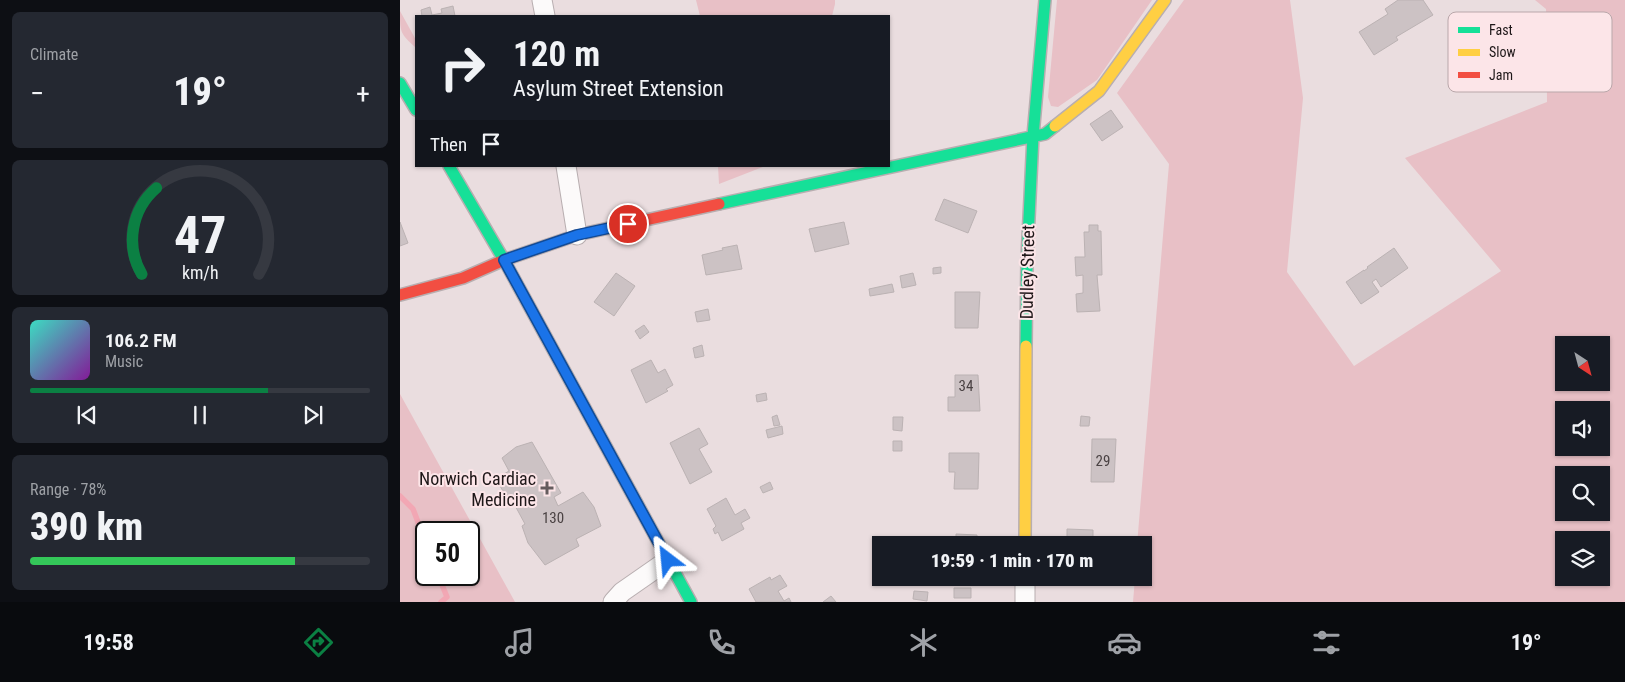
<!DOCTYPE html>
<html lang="en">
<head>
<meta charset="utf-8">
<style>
	:root { --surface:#171b24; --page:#242831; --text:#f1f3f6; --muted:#9ea1a6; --line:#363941; --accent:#0b8043 }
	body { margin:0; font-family:"Roboto Condensed",sans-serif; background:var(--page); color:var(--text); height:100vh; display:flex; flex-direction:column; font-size:19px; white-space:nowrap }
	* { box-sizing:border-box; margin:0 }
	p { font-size:16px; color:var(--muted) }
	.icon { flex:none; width:28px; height:28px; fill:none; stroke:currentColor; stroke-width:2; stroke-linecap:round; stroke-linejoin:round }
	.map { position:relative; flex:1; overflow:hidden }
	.panel { display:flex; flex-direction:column; gap:12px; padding:12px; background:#0d0f14; width:400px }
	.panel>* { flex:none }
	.top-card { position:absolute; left:15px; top:15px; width:475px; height:152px; border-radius:0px; box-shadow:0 1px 4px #0004; background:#171b24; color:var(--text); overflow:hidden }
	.needle { width:32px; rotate:144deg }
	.buttons { position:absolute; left:1155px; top:336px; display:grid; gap:10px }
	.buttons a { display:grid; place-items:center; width:55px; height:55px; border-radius:0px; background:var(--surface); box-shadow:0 1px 4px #0004; font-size:25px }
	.speed { position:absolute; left:15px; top:521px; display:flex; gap:10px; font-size:25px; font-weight:700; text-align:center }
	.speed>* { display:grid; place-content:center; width:65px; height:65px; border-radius:50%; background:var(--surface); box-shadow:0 1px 4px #0004; line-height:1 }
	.speed .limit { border:2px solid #111; border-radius:8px; background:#fff; color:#111 }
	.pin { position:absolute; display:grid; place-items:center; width:42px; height:42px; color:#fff; margin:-21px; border:2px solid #fff; border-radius:50%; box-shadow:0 1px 5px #0007 }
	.me { position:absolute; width:55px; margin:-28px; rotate:331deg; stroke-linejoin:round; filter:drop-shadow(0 0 4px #0008) }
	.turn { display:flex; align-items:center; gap:18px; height:105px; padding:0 15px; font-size:22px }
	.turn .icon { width:65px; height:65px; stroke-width:2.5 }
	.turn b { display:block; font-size:35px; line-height:42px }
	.then { display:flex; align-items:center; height:48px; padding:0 15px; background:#0003; gap:10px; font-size:19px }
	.big { font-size:38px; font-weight:800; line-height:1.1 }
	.panel .widget { flex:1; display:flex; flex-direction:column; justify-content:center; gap:8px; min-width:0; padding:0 18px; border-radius:8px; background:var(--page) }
	.panel .dial { align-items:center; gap:0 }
	.dial svg { height:130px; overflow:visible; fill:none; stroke:var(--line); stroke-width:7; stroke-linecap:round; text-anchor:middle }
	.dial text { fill:var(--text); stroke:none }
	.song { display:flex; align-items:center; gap:15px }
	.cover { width:60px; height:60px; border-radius:8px; background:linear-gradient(135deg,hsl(170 70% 55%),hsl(290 70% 35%)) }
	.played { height:5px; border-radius:2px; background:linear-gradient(90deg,var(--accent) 70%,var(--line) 70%) }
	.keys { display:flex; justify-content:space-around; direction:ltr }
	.heat { display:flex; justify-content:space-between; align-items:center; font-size:28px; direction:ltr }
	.charge { height:8px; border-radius:4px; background:linear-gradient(90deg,#34c759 78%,var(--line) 0) }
	.trip { position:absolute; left:472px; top:536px; width:280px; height:50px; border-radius:0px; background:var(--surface); box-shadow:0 1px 4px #0004; font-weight:800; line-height:50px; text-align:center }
	.tabs { display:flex; height:80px; justify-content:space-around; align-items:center; background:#090b0e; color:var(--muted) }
	.tabs .icon { width:35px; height:35px }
	.tabs .on { color:var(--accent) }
	.tabs b { font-size:22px; color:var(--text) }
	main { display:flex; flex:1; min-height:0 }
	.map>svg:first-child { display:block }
</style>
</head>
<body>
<main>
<section class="panel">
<div class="widget"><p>Climate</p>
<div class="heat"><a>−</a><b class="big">19°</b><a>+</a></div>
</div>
<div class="widget dial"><svg viewBox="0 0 100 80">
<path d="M14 69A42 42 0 1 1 86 69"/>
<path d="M14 69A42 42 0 0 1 23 16" stroke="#0b8043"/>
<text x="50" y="56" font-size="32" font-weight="700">47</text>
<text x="50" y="72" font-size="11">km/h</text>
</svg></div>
<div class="widget">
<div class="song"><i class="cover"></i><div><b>106.2 FM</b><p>Music</p></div></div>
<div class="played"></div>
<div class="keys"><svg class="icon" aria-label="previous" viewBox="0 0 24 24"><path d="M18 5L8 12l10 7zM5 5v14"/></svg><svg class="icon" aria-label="pause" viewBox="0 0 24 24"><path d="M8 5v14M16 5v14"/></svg><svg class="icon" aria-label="next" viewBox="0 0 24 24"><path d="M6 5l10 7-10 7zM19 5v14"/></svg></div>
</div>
<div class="widget"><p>Range · 78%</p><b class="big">390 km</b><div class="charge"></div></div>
</section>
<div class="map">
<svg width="1225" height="602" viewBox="0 0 1225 602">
	<rect width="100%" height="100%" fill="#eadddf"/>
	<path fill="#e8c0c6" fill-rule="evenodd" d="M296 0H435V4L432 16H300Z
		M657 0H752L697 80 658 107 651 106 648 97Z
		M784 0H890L903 98 887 272 954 366 1101 271 1005 158 1147 102 1146 9 1135 0H1225V602H733L735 578H744V545H737L769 164 717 93ZM1164 345H1201V382H1164ZM1164 410H1201V448H1164ZM1164 475H1201V512H1164ZM1164 540H1201V578H1164Z
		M0 11 16 40V48C0 33 0 33 0 11Z
		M318 166H365L319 184Z
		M0 394 115 602H0ZM69 532V575H26V532Z"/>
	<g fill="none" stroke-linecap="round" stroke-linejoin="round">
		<path stroke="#f2a7b4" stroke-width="5.5" d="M0 496 13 509 26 543
			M38 575 47 597 41 602"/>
	</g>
	<path fill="#ccc2c4" stroke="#bbb2b3" d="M998 0H1023L1033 15 996 37 998 40 974 55 959 32 988 14 985 9Z
		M53 6 55 16H22L21 10 30 7 32 15 42 13 41 9Z
		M711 110 723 127 702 141 690 124Z
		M544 199 577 211 568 233 535 220Z
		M0 222 8 243 0 246Z
		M444 222 449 244 415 252 409 229Z
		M689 225H698V231H701L702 275H697L700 311 677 312 676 294 683 293V275L676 276 675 257H685L684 232H689Z
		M337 245 342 269 306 275 302 255 323 250 322 248Z
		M994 248 1008 268 981 287 976 279 972 282 979 292 961 304 946 282 964 270V271L968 268 967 267Z
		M541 267V273L533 274V268Z
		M216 273 235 286 214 316 194 302Z
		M513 273 516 285 502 288 500 276Z
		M492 284 494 292 470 296 469 289Z
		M555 292H580L578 328H555Z
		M308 309 310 320 297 322 295 312Z
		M244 325 249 332 240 339 235 331Z
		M302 345 304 356 295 358 293 348Z
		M251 360 258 373 265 369 273 385 266 389 268 391 246 403 231 370Z
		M555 375H578L580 411H548V397H555Z
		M366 393 367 400 357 402 356 395Z
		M377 415 380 425 374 426 372 417Z
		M681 416 690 417 689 426H680Z
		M493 417H503L502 431 493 430Z
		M382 426 383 434 368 438 366 430Z
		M299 428 308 444 299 449 312 472 290 484 270 443Z
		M692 439H716L714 482H691Z
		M493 441H502V451H493Z
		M132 442 161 493 154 497 158 506 183 492 194 507 201 526 176 539 179 546 145 565 128 543 122 526 125 524 112 500 109 501 100 486 103 484 99 477 109 471 102 458 116 447Z
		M549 453H579L578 489H554L555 472H549Z
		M370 482 373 489 363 493 360 487Z
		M326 498 335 515 345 509 350 518 341 523 344 529 322 541 318 532 315 534 313 529 316 526 307 509Z
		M667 529 693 530V545H665V541H667Z
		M556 534 577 535V545H556Z
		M380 575 387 586 378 591 384 601 389 598 391 602H356L349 589 370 577 371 580Z
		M538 578H561V581H538Z
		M665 578H691V580L665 579Z
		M554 588H571V598H554Z
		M514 591 528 592 527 601 513 599Z
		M431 596 436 602H423Z"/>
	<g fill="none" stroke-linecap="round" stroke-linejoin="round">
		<defs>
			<path id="street" d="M142 0 145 16
				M166 166 177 235
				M213 602 222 592 268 560
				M625 602V578"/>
			<path id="fast" d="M0 83 16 110
				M49 166 104 260 291 602
				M319 204 645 134 655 126
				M626 346 627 259 633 136 645 0"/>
			<path id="slow" d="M655 126 699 91 765 0
				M625 545 626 346"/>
			<path id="jam" d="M0 295 63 278 104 260 177 235 319 204"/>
		</defs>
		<use href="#street" stroke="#b8aeb0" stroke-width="21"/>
		<use href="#fast" stroke="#b8aeb0" stroke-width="14"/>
		<use href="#slow" stroke="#b8aeb0" stroke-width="14"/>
		<use href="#jam" stroke="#b8aeb0" stroke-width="14"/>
		<use href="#street" stroke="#fcfafa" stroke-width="19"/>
		<use href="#fast" stroke="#16e098" stroke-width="11"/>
		<use href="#slow" stroke="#ffcf43" stroke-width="11"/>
		<use href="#jam" stroke="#f24e42" stroke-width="11"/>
	</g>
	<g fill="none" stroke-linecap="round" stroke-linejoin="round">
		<defs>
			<path id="route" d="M228 224 177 235 104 260 268 560"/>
		</defs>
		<use href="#route" stroke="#114b97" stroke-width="12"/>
		<use href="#route" stroke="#1a73e8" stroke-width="9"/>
	</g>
	<path fill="#655c5e" stroke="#fce5e8" stroke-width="2" d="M144.5 480.5h5v5h5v5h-5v5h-5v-5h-5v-5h5z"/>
	<g text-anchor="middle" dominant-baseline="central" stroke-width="4" stroke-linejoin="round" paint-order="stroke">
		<g font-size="15" fill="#4a4243">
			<text x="566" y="386">34</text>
			<text x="703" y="461">29</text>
			<text x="153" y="518">130</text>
		</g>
		<g font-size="18" fill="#1e1718" stroke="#fce5e8">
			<text transform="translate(627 272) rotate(-89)">Dudley Street</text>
		</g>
		<g font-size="18" fill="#1e1718" stroke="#fce5e8" text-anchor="end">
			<text x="136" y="478">Norwich Cardiac<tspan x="136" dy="21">Medicine</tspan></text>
		</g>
	</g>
	<rect x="1048" y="12" width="164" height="80" rx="8" fill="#fce5e8" stroke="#b9a7aa" stroke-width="1"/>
	<rect x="1058" y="27" width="22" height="6" fill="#16e098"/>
	<rect x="1058" y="49" width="22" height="7" fill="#ffcf43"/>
	<rect x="1058" y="72" width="22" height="6" fill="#f24e42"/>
	<g font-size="14" fill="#1e1718">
		<text x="1089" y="35">Fast</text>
		<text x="1089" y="57">Slow</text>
		<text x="1089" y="80">Jam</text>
	</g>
</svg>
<div class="buttons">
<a><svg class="needle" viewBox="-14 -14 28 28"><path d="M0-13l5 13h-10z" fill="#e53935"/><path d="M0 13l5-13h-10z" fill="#9ea1a6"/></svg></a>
<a><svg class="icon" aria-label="sound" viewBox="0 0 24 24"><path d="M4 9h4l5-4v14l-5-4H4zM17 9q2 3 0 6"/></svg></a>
<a><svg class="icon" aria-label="search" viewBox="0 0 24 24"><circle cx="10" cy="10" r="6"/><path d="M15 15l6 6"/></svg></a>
<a><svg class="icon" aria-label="layers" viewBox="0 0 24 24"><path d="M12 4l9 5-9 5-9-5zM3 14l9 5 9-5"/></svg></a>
</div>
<div class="speed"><div class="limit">50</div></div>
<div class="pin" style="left:228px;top:224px;background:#d93025"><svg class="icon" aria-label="arrive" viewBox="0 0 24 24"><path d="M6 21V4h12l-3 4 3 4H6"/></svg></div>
<svg class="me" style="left:268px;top:560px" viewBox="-20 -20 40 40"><path d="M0-17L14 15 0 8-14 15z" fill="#1a73e8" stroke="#fff" stroke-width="4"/></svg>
<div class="trip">19:59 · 1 min · 170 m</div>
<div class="top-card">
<div class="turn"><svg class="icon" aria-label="right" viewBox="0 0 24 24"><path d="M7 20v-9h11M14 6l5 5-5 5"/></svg><div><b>120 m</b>Asylum Street Extension</div></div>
<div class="then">Then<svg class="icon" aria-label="arrive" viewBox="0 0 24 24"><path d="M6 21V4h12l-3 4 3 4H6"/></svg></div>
</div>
</div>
</main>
<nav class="tabs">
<b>19:58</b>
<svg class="icon on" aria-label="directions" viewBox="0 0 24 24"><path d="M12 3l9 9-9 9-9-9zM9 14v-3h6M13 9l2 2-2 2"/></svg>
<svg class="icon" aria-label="music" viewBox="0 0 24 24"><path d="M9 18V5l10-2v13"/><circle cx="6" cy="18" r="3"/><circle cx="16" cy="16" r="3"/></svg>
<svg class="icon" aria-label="phone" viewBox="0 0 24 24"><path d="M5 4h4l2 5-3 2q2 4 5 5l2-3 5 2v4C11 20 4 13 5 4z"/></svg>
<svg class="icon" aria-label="climate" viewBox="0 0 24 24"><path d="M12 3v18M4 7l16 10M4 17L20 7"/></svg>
<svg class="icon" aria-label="car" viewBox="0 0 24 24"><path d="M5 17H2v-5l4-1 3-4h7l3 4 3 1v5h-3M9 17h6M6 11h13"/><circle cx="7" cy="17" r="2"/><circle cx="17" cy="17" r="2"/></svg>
<svg class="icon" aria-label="filters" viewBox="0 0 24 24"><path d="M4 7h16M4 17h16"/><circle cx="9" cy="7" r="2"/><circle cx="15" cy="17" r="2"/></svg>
<b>19°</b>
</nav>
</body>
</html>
